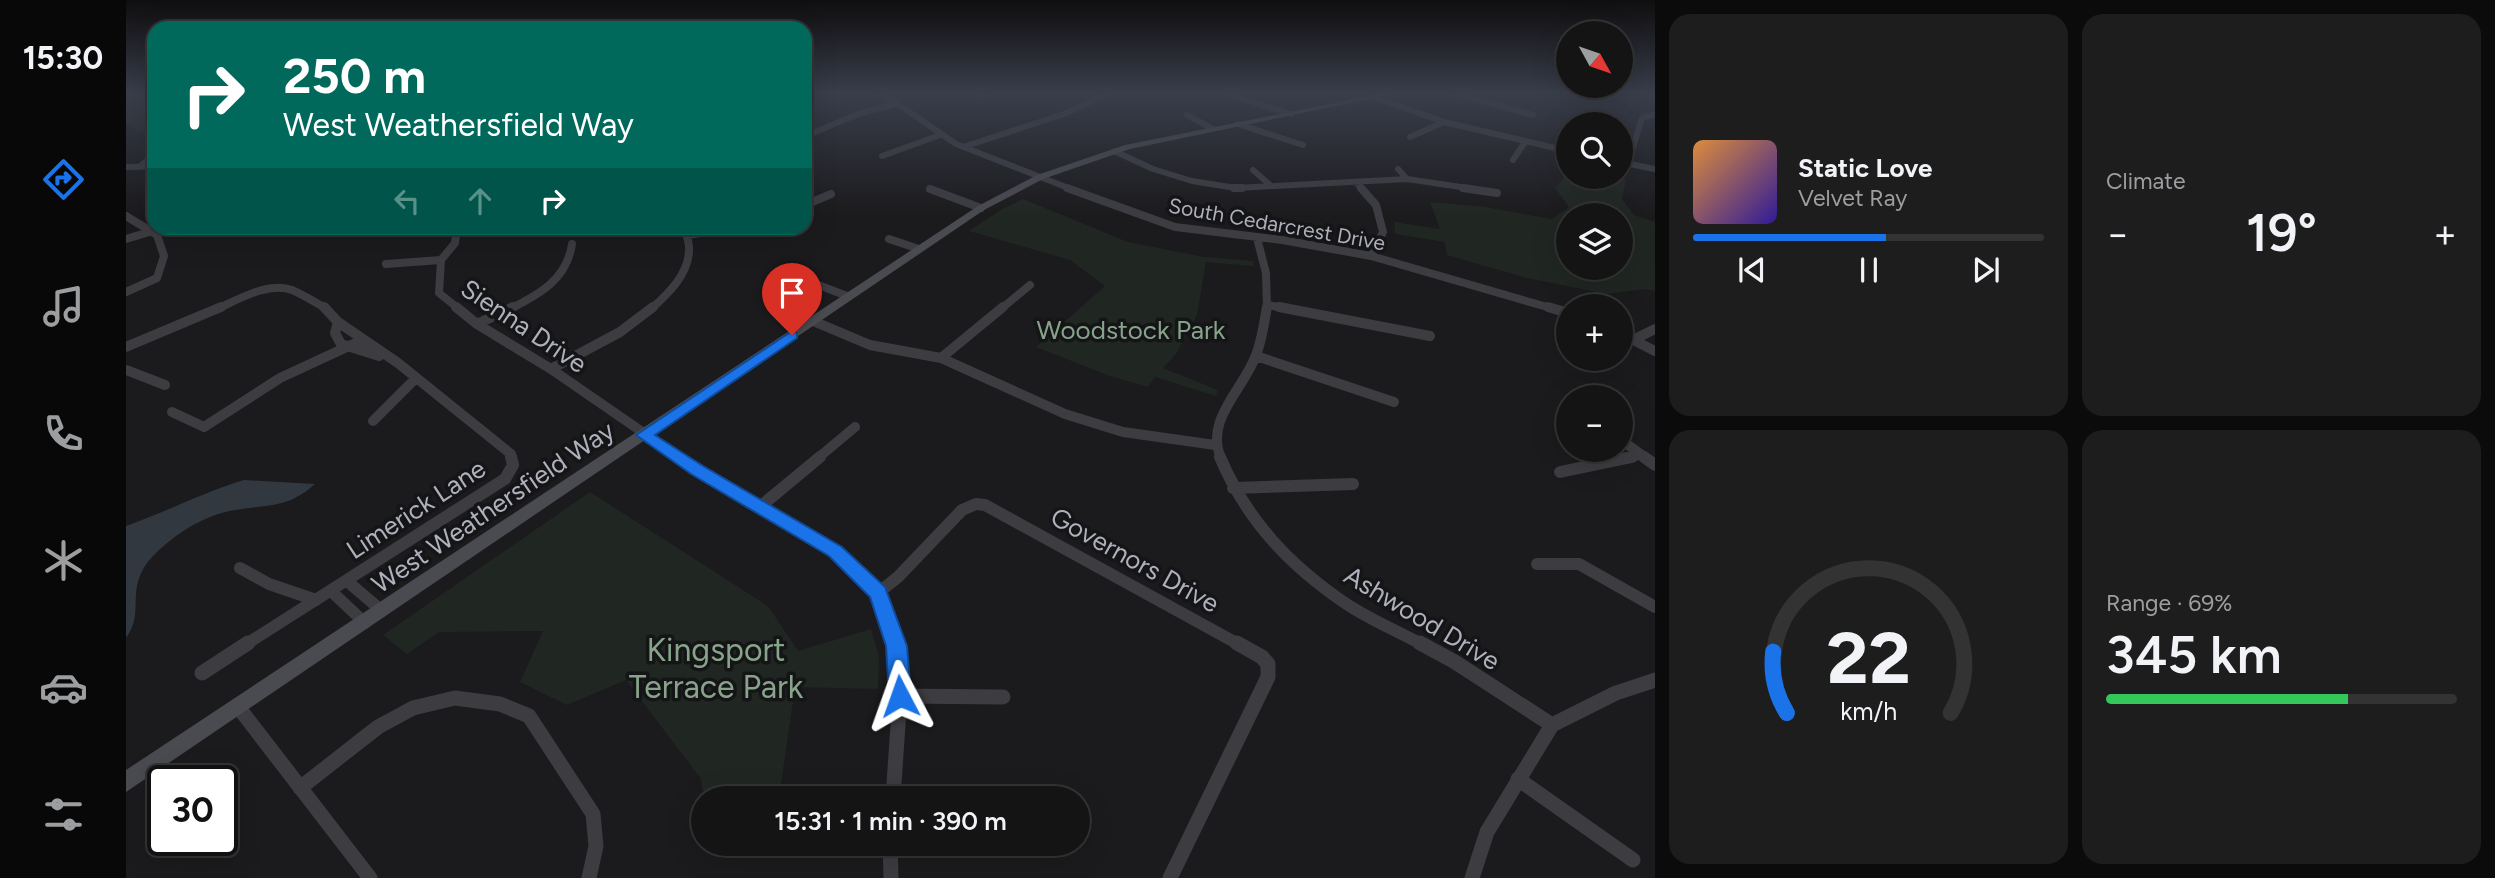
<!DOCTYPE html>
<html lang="en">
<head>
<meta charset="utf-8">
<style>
	:root { --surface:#141415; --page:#1d1d1e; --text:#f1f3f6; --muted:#9d9ea0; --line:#333334; --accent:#1a73e8 }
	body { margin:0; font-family:Figtree,sans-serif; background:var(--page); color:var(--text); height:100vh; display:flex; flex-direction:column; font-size:26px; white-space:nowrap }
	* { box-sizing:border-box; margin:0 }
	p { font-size:23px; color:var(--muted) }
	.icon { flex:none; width:38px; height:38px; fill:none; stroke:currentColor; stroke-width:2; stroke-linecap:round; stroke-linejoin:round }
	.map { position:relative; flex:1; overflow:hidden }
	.sheet { display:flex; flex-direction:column; gap:14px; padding:14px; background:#0b0b0c; width:840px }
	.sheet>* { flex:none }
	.banner { position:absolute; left:21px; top:21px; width:665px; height:214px; border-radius:21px; box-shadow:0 7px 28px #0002,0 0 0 2px var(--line); background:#00695c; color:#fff; overflow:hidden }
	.needle { width:46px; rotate:130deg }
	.tools { position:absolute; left:1430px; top:21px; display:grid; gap:14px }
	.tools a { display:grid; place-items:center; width:77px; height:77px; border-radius:50%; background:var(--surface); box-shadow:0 7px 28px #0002,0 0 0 2px var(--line); font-size:35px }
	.speed { position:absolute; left:21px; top:765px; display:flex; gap:14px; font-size:35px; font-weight:700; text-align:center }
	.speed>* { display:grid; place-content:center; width:91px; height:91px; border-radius:50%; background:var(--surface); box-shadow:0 7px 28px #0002,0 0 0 2px var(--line); line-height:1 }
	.speed .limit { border:4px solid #111; border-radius:10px; background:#fff; color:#111 }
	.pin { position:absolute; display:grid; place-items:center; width:60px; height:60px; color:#fff; margin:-72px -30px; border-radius:50% 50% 50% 0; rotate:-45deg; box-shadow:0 0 7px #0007 }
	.pin .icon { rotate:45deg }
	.me { position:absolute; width:77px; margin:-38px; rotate:356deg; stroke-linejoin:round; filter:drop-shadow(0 0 5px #0008) }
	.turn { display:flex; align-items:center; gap:24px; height:147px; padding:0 21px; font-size:32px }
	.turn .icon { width:91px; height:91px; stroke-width:2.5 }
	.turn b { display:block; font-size:49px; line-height:60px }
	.lanes { display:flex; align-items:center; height:66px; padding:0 21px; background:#0003; justify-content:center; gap:35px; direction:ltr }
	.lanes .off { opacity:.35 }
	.big { font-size:52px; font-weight:600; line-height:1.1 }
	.sheet .card { flex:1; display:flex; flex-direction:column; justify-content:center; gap:10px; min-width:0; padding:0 24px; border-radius:21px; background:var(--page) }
	.sheet .dial { align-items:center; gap:0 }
	.dial svg { height:182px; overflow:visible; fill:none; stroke:var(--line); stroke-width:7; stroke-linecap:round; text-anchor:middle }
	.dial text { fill:var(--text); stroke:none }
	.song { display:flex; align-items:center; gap:21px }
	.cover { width:84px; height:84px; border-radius:10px; background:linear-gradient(135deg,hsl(30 70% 55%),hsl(250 70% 35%)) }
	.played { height:7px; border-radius:4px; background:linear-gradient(90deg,var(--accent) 55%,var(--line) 55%) }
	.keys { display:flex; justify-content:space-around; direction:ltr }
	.heat { display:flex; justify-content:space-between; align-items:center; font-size:38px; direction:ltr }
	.charge { height:10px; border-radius:5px; background:linear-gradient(90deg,#34c759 69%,var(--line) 0) }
	.sheet .tiles { flex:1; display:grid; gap:14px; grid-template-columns:repeat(2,1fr) }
	.trip { position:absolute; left:565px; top:786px; width:399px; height:70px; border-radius:35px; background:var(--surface); box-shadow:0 7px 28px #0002,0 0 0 2px var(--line); font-weight:600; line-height:70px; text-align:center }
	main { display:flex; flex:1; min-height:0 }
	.tabs { display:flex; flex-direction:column; width:126px; justify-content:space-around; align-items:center; background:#080808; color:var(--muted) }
	.tabs .icon { width:49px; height:49px }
	.tabs .selected { color:var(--accent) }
	.tabs b { font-size:32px; color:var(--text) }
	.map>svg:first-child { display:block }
</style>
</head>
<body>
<main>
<nav class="tabs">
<b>15:30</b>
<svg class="icon selected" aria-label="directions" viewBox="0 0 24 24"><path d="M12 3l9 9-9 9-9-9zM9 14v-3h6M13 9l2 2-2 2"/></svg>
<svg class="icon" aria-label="music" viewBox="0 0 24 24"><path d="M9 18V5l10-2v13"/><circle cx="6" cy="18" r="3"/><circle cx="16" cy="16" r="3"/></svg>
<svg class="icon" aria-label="phone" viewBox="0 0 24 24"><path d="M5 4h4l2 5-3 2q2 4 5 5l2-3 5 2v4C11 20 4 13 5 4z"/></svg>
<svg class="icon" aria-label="climate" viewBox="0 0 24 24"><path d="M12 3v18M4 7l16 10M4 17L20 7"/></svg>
<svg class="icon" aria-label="car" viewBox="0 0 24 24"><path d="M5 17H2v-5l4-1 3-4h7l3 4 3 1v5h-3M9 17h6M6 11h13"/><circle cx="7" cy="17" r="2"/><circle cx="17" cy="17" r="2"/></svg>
<svg class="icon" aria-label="filters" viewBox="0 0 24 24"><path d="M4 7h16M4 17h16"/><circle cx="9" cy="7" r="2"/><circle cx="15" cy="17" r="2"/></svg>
</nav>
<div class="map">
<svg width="1529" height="878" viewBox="0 0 1529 878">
	<rect width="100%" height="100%" fill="#1b1a1c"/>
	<path fill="#202722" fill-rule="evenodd" d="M0 93H28V128L13 132 0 123Z
		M1442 173V177L1500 179 1496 199 1508 215 1529 222V291L1519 289 1480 294 1401 278 1321 255 1319 242 1269 234 1268 222 1314 229 1304 202 1359 207 1426 219 1443 207 1429 188ZM1442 215H1494V268H1442Z
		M897 199 1002 242 1078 257 1127 261 1128 266 1080 262 1071 315 1050 354 1037 368 1092 390 1090 396 1029 377 1022 387 981 375 910 347 979 286 944 260 843 231 876 209Z
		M464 492 642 606 672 651 745 629 753 657 752 689 669 687 653 798H578L575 779 500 680 441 705 394 682 417 631 313 632 281 654 257 635Z"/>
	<path fill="#313840" d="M118 480 189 484C163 508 141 505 109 510 76 515 42 538 21 563 0 593 19 612 0 638V526C40 512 78 492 118 480Z"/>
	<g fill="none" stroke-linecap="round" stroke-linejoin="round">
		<path stroke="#3c3c41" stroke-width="6" d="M750 93 772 104 830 144 945 189
			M852 93 858 97
			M1097 93 1165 114
			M1328 93 1407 115
			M1525 96 1529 97
			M1250 98 1318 122 1442 151
			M1061 115 1085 128
			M1112 124 1177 145
			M687 133 732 114 773 103
			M1284 137 1318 122
			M837 147 938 114 984 93
			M988 151 1027 169 1066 181 1110 188 1281 179 1348 189
			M756 156 814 135
			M1387 160 1399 142
			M1494 162 1529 169
			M1502 163 1516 118 1529 114
			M0 167 28 166
			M13 167 28 155
			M1272 169 1281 179
			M1127 170 1144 185
			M1230 182 1236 189"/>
		<path stroke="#3c3c41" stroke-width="8" d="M941 188 1049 227 1156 240 1245 256 1428 309
			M1108 188H1116
			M1235 188 1250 205 1257 232 1245 256
			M1337 188 1371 193
			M804 189 855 208
			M679 205 705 194
			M0 216 31 235 38 256 31 278 0 292
			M331 228 329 243 315 260 313 293 333 309
			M167 231 170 228
			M562 235 604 228
			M1131 238 1140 273 1141 309
			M0 239 27 231
			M763 239 793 249
			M260 264 315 260
			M669 276 721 296
			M1142 305 1162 309
			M91 309C111 300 143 281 166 290 178 295 190 303 201 309
			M384 309C414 294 441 279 446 244
			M525 309C542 294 562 275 563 251 564 244 560 235 559 228
			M875 309 904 285"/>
		<path stroke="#3c3c41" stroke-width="10" d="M198 307 212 322 272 363 385 454 386 458
			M330 307 351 324 425 369 554 458
			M1153 307 1304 336
			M1422 307 1442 313
			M687 321 744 345 815 358 939 414 997 432 1089 445
			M212 322 209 333 215 344 253 356
			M351 324 387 307
			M1494 333 1529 351
			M1509 339 1529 329
			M0 347 95 307
			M1130 356 1268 402
			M815 358 877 307
			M425 369 494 332 527 307
			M0 370 39 385
			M1451 394 1453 397
			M46 412 78 427 154 378 236 340
			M247 421 289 379
			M1494 439 1520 458
			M692 458 729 427
			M1095 458C1078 420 1118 389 1130 355 1136 340 1138 323 1141 307
			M1498 458 1513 455"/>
		<path stroke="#3c3c41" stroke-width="12" d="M552 457 709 551 752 593 770 645
			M1094 457C1121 521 1164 566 1222 605 1245 620 1273 632 1297 645
			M1518 457 1529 465
			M1434 472 1506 457
			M1107 488 1227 484
			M635 506 694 457
			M1411 564H1453L1529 607
			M114 568 143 584 190 600
			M221 581 256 611
			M205 591 239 623
			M752 593 772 577 836 510 850 504 859 505 1114 645
			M119 645 379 479 387 465 385 457"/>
		<path stroke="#3c3c41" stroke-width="15" d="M1294 643 1329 662 1426 725
			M76 673 122 643
			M774 696 877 697
			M113 708 244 878
			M1392 779 1507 860
			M174 788 252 727 287 708 329 698 374 704 403 716 467 814 470 846 463 878
			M767 798 774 696 769 643
			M764 844 765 878
			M1044 878 1142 677V664L1136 657 1111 643
			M1346 878 1361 832 1426 725 1490 693 1529 680"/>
		<path fill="#4a4b51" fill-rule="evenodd" d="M1258 93H1273L1004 149 917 179 858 210 0 792V770L852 206 911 175 999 145Z"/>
	</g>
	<linearGradient id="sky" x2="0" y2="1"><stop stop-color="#0f0e0f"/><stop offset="0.43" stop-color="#393e4b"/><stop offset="1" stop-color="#393e4b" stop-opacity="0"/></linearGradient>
	<rect width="1529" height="216" fill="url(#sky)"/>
	<path fill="#1a73e8" stroke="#114b97" stroke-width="2" d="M666 331 671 333V338L529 435 577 466 716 547 759 587 781 646 785 696 782 703 774 706 767 703 763 696 760 646 744 597 703 556 565 474 510 435Z"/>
	<g text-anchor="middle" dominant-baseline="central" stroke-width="7" stroke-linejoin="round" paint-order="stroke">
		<g font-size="21" fill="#aeb1bb" stroke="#151517">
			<text transform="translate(1151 224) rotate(10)">South Cedarcrest Drive</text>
		</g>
		<g font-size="26" fill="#aeb1bb" stroke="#151517">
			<text transform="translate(398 326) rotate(34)">Sienna Drive</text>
			<text transform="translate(367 507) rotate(-34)">West Weathersfield Way</text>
			<text transform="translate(290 509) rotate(-33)">Limerick Lane</text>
			<text transform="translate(1009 560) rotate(29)">Governors Drive</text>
			<text transform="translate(1296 618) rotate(31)">Ashwood Drive</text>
		</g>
		<g font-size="26" fill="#87a48b" stroke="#151517">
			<text x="1005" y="330">Woodstock Park</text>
		</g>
		<g font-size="32" fill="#87a48b" stroke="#151517">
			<text x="590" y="650">Kingsport<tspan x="590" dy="37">Terrace Park</tspan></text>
		</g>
	</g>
</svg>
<div class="tools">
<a><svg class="needle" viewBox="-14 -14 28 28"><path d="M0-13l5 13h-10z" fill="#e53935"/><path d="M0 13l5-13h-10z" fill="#9d9ea0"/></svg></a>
<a><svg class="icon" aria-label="search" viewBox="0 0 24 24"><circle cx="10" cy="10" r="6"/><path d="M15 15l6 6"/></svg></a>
<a><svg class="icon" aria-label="layers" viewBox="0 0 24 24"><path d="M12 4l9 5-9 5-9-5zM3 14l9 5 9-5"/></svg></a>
<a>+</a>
<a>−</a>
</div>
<div class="speed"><div class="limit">30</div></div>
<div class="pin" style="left:666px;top:335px;background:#d93025"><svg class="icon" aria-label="arrive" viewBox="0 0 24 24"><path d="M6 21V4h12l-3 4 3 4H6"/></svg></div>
<svg class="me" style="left:774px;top:696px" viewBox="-20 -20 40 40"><path d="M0-17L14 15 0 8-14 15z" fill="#1a73e8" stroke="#fff" stroke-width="4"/></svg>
<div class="trip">15:31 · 1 min · 390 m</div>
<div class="banner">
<div class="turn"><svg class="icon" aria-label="right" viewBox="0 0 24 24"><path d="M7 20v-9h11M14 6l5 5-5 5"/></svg><div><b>250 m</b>West Weathersfield Way</div></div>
<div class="lanes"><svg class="icon off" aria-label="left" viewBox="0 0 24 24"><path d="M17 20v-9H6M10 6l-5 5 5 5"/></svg><svg class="icon off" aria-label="ahead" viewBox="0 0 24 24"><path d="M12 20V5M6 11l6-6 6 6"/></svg><svg class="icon" aria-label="right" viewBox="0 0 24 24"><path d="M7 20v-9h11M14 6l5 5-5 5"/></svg></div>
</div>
</div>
<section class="sheet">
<div class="tiles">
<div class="card">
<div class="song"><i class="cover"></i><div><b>Static Love</b><p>Velvet Ray</p></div></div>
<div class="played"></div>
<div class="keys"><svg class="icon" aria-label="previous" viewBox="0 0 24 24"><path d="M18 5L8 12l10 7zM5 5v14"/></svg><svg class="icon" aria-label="pause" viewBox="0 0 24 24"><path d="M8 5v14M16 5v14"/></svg><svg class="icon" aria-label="next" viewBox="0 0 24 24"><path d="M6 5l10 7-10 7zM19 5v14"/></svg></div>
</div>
<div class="card"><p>Climate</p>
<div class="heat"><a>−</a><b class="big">19°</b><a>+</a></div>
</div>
<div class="card dial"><svg viewBox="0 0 100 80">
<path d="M14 69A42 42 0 1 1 86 69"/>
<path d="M14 69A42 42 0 0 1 8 42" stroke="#1a73e8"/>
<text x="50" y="56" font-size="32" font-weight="700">22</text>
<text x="50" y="72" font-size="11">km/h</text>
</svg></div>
<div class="card"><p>Range · 69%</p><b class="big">345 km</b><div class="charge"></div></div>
</div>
</section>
</main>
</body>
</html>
